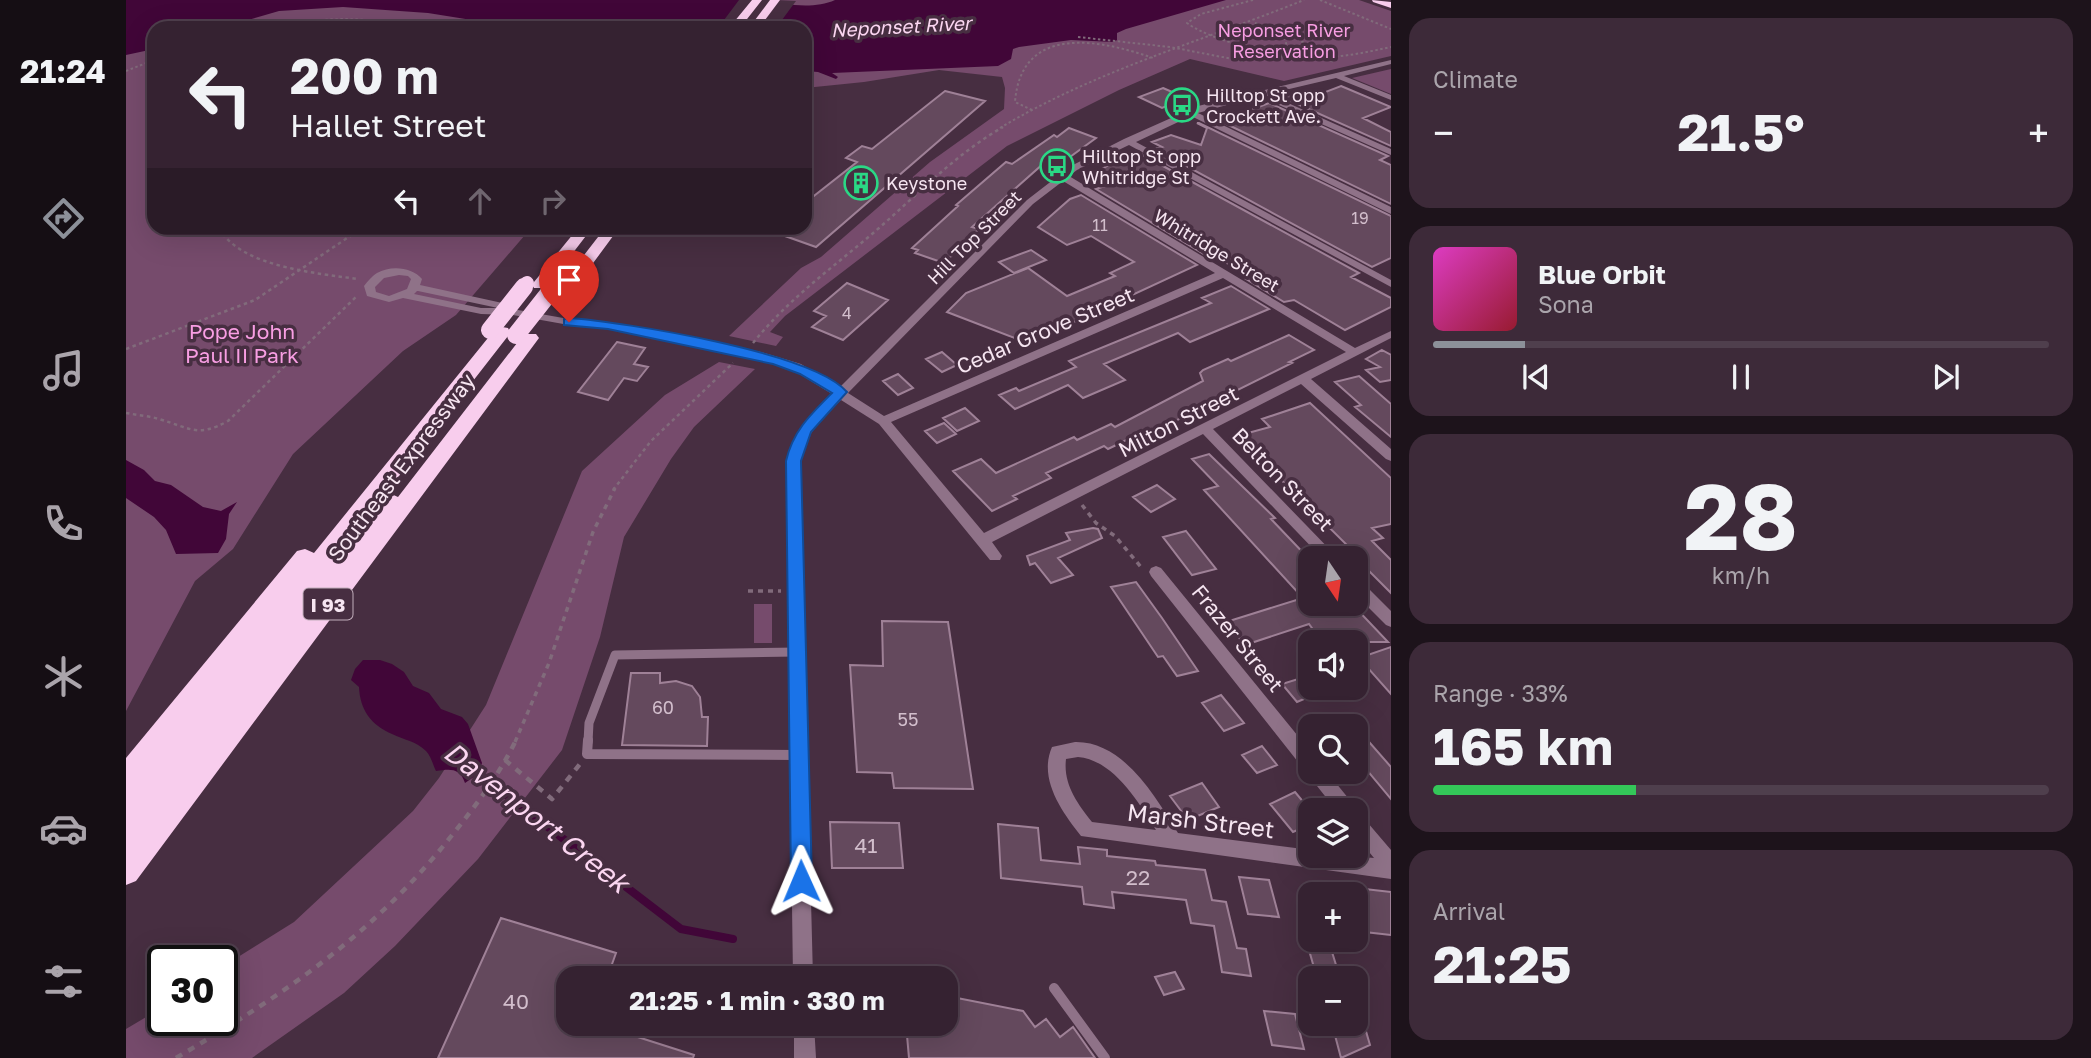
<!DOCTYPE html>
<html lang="en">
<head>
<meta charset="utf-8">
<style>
	:root { --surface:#352231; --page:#3d2a39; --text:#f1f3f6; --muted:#aaa4ab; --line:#4f3f4d; --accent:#8c9099 }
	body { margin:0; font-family:"Golos Text",sans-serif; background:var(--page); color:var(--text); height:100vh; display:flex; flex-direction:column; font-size:26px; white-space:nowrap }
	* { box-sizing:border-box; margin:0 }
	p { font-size:23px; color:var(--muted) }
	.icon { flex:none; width:38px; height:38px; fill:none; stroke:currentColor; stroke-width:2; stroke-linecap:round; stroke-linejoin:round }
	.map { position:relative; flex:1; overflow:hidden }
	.sheet { display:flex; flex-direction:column; gap:18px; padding:18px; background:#1d131b; width:700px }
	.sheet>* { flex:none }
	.guide { position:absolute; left:21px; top:21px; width:665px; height:214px; border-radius:21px; box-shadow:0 7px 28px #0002,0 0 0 2px var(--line); background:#352231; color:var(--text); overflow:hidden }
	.needle { width:46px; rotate:167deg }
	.buttons { position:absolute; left:1172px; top:546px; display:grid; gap:14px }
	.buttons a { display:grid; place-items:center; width:70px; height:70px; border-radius:14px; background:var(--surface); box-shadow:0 7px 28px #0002,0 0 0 2px var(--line); font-size:35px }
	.speed { position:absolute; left:21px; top:945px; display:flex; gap:14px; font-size:35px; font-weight:700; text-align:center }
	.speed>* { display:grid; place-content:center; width:91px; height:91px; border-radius:50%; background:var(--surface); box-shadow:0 7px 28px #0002,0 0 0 2px var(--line); line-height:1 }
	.speed .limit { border:4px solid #111; border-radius:10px; background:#fff; color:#111 }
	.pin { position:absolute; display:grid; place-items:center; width:60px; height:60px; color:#fff; margin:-72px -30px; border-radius:50% 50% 50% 0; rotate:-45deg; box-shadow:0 0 7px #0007 }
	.pin .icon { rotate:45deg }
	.me { position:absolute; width:77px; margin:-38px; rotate:359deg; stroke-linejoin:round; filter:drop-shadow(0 0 5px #0008) }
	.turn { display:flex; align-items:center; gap:24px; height:147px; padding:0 28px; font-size:32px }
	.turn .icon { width:91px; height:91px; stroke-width:2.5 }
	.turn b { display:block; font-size:49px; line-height:60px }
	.lanes { display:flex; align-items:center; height:66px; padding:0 28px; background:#0003; justify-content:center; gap:35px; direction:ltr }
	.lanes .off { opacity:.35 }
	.big { font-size:52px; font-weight:700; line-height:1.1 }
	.sheet .widget { flex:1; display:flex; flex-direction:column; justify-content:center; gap:10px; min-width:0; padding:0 24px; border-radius:21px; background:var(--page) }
	.sheet .dial { align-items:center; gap:0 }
	.dial b { font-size:91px; line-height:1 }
	.song { display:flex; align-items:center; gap:21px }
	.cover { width:84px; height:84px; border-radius:10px; background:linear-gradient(135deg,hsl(310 70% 55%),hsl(350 70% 35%)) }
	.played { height:7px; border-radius:4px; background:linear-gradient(90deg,var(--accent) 15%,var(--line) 15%) }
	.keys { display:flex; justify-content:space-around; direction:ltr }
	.heat { display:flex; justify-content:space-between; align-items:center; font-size:38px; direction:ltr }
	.charge { height:10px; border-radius:5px; background:linear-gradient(90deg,#34c759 33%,var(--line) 0) }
	.trip { position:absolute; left:430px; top:966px; width:402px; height:70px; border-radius:21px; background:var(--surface); box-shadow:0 7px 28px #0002,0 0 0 2px var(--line); font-weight:700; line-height:70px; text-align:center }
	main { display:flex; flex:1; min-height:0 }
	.dock { display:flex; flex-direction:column; width:126px; justify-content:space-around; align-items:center; background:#150e14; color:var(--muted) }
	.dock .icon { width:49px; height:49px }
	.dock .active { color:var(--accent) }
	.dock b { font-size:32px; color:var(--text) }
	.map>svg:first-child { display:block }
</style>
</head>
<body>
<main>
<nav class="dock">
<b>21:24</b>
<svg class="icon active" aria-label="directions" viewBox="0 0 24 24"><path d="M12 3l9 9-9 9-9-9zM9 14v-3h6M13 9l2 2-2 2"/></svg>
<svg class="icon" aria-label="music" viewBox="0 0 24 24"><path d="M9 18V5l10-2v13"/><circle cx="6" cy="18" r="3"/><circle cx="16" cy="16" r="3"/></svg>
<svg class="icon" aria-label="phone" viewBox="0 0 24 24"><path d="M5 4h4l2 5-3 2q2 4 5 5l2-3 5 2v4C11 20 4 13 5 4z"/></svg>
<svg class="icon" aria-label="climate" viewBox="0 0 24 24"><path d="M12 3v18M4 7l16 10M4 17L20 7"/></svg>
<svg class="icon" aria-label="car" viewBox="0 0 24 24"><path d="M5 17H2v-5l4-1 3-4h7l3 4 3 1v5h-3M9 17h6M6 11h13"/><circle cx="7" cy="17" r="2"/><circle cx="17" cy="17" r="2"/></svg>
<svg class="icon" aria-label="filters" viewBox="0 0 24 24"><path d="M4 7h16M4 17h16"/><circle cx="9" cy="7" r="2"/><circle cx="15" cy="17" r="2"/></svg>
</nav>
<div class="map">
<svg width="1265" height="1058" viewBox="0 0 1265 1058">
	<rect width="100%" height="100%" fill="#472e41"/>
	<path fill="#764b6c" d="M0 0H1233L1265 11V56L1158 81 1064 59 993 90 881 146 659 316 644 332 657 337 650 346 603 336 675 268 695 257 804 162 878 109 879 88 876 77 813 70 738 82 679 88V28H28V228H405L330 315 277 351 167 454 107 549 69 581 0 711Z
		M1265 69V94L1226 78Z
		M593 362 629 369 568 427 545 459 498 537 474 637 436 750 352 859 269 946 218 993 126 1058H0V1029L37 1007V1020H96V967L168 922 287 811 313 778 360 705 456 471 539 395Z
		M628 604H646V643H628Z"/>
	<path fill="#410638" d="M0 0H634C657 4 687 10 709 0H1100L1000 29 991 33V40L988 42 945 40 893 47 887 49 885 59 872 66 706 73 712 77 710 79 692 72 679 71V28H377L352 21 302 13 217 7 153 11 108 24 81 28H28V49L0 55Z
		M0 460 18 470 29 481 45 485 77 507 95 511 111 502 103 514 100 539 92 553 50 554 40 530 28 517 0 498Z
		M237 660H254L266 664 278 672 287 686 303 693 315 709 336 717 342 724 356 763 352 774 339 783C334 767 323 769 310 771 307 765 305 756 300 751 290 741 278 740 266 734 245 725 234 710 233 687L225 680 229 669Z"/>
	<path fill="#472e41" d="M613 0H650L670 1 650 28H592Z"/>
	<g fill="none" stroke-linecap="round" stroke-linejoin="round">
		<path stroke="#410638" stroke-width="8" d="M346 769 555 929 607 939"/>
	</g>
	<path fill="#64495d" stroke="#9f8197" stroke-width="2" d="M1215 86 1265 107 1237 118 1265 132V146L1158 98 1169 94 1179 100Z
		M1037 88 1060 98 1036 108 1013 97Z
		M819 91 859 101 690 247 642 230 679 228V203L731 162 720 158 736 146 746 149Z
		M1143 103 1262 156 1254 160 1265 165V204L1088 118 1096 115 1106 117Z
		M1071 123H1073L1265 216V258L1246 267 1029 149 1036 147 1026 142 1045 135 1075 145 1081 128Z
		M943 128 970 138 937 162 933 159 923 166 917 164 846 227 853 229 818 263 789 253 792 250 786 248 797 238 832 206 830 205 880 162 886 164 928 135 931 137Z
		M1015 154 1233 273 1225 277 1265 298V307L1219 330 1168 300 1158 302 1120 279 1125 277 1090 257 1086 259 970 189 979 186 963 177 986 163Z
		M955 195 1071 265 907 341 900 335 891 339 821 312 840 293 902 268 941 296 989 276 984 273 1008 262 965 236 941 245 912 227 944 199Z
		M905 250 920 260 888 273 873 262Z
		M721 283 762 300 717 340 686 327 700 316 688 311Z
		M1105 286 1143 309 1064 342 1052 333 978 364 999 380 957 398 942 385 889 409 873 395 890 388 893 391 950 367 943 361 1085 303 1076 298Z
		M1163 335 1188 350 1163 362 1166 363 1019 436 1015 433 982 449 978 446 920 473 925 478 887 496 891 499 866 511 827 471 855 459 870 473 948 437 951 440 985 424 989 427 1077 381 1074 373 1077 370 1102 359 1105 361Z
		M491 342 519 348 508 364 522 367 511 381 498 378 482 400 452 392Z
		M1256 350 1265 355V380L1254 382 1240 370 1254 367 1240 359Z
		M816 352 831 365 816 372 800 359Z
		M772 374 787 388 772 395 757 381Z
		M1233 376 1265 404V437L1229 407 1235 405 1209 382Z
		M1184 403 1265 478V524L1246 528 1257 538 1246 541 1265 560V593L1231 559 1234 558 1111 436 1144 427 1136 419Z
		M839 408 853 421 831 431 817 418Z
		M818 423 830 434 811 443 799 431Z
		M1083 454 1149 518 1145 519 1185 561V604H1226L1262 642H1196L1183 624 1119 645 1100 622 1177 598 1078 490 1092 486 1066 459Z
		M1031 485 1049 499 1025 512 1007 497Z
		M967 528 972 529 976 538 932 558 947 575 925 583 909 563 904 565 901 556 944 540 940 533Z
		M1060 531 1090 569 1066 575 1037 537Z
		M1010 582 1036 618 1072 671 1051 676 1037 656 1032 657 985 587Z
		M756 621 822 622 847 789 768 788 766 773 731 772 724 665 757 666Z
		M1265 647V694L1233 658Z
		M505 673H534V683L550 681 566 686 574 697 576 717H582L581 746 496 745Z
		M1185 675V696L1171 702 1156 684Z
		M1095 695 1118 723 1098 731 1076 703Z
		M1230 727 1265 767V799L1230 757Z
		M1136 746 1151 765 1131 773 1116 755Z
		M1076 783 1093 807 1062 820 1044 796Z
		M1169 792 1185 811V824L1167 832 1144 804Z
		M704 822 773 823 777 868H706Z
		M872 824 912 828 915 860 954 864 952 847 981 850V856L1029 861 1030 865 1079 870 1086 900 1100 902 1111 948 1120 949 1125 976 1096 972 1088 926 1065 923 1060 900 986 892 988 908 958 904 956 887 875 878Z
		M1113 877 1143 880 1153 917 1122 914Z
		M1230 888 1265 892V935L1230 931Z
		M375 918 490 953 481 978H443V1024H471L568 1055 567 1058H312Z
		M1183 950 1206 952 1214 978H1191Z
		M1049 972 1058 989 1038 995 1029 977Z
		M821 996 897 1011 909 1027 920 1019 934 1037 947 1027 969 1058H783L780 1024H821Z
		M1138 1011 1169 1014 1178 1049 1146 1045Z
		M1206 1024 1239 1028 1244 1045 1215 1058Z"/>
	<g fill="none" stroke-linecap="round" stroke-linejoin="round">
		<path stroke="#816b7b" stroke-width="2" stroke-dasharray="2.5 2.5" stroke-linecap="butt" d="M1127 0 1075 14 1061 23C1090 44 1160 57 1196 57 1219 57 1242 52 1265 47
			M1194 0 1265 29
			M1129 23 1172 39 1209 63
			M140 28C196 15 250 18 306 28
			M952 37 1044 47 1117 61
			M1155 58 1161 47 1158 35
			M0 71 28 60
			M906 110 889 102C895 24 973 39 1027 58
			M874 128C969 71 1076 41 1178 0"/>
		<path stroke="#816b7b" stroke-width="2.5" stroke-dasharray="3.5 3.5" stroke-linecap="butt" d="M93 228C114 267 191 273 231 279
			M627 343C663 298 709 266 753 228 793 193 830 154 877 127
			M0 349 129 300 236 228
			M0 413C11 415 23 416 33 419 64 428 71 438 102 421L232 295
			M487 490 525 441 607 363"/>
		<path stroke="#816b7b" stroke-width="3.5" stroke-dasharray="5 5" stroke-linecap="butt" d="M956 505 970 523 989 536 1015 567
			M622 591H655
			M389 742 423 663 467 532 489 488"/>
		<path stroke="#816b7b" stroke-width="4.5" stroke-dasharray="7 7" stroke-linecap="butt" d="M379 760 426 799 454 764
			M50 1058C160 993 247 935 327 834 351 804 373 775 390 740"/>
		<path stroke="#8f7288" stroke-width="9" d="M462 742 463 723 489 655 671 652"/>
		<path stroke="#8f7288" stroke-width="10" d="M462 740 461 754 672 755
			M928 988 979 1058"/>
		<path fill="#8f7288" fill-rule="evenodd" d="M1265 60V64L1218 76 1265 95V100L1210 78 1142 94 1265 149V155L1133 96 1072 113 1265 207V214L1065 116 1010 142 1265 280V287L1003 145 951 170 943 176 1229 348 1265 331V338L1185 379 1265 449V461L1260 459 1175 384 1087 429 1212 558H1196L1077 434 866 542 876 556 874 560H864L753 424 715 400C691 424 677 435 674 471L687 978H667L660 471C664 433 680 420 706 394L667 370 633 359 482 328 443 325 387 315 355 314 277 298 263 302 241 296 238 286C241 282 246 276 251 273 265 265 286 267 296 279L294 285 381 304 382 306 380 308 443 319 482 322 635 352 675 364 713 388 901 200 945 166 998 139 1072 106ZM937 181 1089 273 758 416 722 393 907 204ZM273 275 282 276 285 279 281 289 263 296 250 292 249 287 258 278ZM1097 278 1220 352 858 533 765 422ZM291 291H292L372 308H355L288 294Z
			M1030 566 1035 568 1185 752V772H1201L1227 804 1230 810H1210L1025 576 1023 572 1025 568Z
			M1230 579 1235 581 1265 611V627L1260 625 1230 595Z
			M949 742C998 741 1030 798 1052 833L1185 850V856H1227L1248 858 1230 836V813L1236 816 1265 850V879L955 836C936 812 912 779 926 747ZM952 757C988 760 1013 803 1030 830L966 822C951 803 937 784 940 759Z
			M668 1024H688L690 1058H668Z"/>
		<path fill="#f8cded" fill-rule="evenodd" d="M626 0H636L614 28H603Z
			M644 0H654L633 28H623Z
			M1246 0 1265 2V8L1247 2Z
			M452 228H466L420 288H408L406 285 408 282Z
			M479 228H493L445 293H433L431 290Z
			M376 327 382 328 384 332 382 336 259 494 263 493 272 497 398 334H410L413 338 10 881 0 885V758L171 551 179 549 188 553 370 328Z"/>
		<path stroke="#f8cded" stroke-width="14" d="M397 289 401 283"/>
		<path stroke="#f8cded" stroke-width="18" d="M364 330 398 287
			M390 335 427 288"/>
	</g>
	<path fill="#1a73e8" stroke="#114b97" stroke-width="2" d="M443 318C498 322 687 352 721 392L685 432 675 461 686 881 683 889 675 892 668 889 665 881 660 461C667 431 684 415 706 393L674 374 647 364 482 329 438 325V319Z"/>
	<defs>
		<symbol id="bus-ring" viewBox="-11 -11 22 22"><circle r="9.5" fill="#472e41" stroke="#2ad885" stroke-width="1.5"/><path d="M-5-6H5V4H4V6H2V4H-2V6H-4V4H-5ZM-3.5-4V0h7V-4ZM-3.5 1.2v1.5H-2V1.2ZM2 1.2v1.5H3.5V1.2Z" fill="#2ad885"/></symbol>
		<symbol id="building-ring" viewBox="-11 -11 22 22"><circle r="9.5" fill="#472e41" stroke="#2ad885" stroke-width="1.5"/><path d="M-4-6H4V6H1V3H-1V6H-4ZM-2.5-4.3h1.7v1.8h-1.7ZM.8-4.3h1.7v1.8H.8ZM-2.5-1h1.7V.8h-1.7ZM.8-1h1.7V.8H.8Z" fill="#2ad885"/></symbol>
	</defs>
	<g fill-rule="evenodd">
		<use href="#bus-ring" x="1037" y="86" width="38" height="38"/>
		<use href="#bus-ring" x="912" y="147" width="38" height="38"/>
		<use href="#building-ring" x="716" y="164" width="38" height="38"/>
	</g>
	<g text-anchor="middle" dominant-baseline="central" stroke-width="7" stroke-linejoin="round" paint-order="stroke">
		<g font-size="16" fill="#d2becc">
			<text x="1234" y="218">19</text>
			<text x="974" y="225">11</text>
			<text x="721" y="313">4</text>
		</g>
		<g font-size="18" fill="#f89ee3" stroke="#472e41">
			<text x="1158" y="30">Neponset River<tspan x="1158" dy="21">Reservation</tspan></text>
		</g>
		<g font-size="18" fill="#f6e5f1" stroke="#472e41" text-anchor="start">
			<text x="1080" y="95">Hilltop St opp<tspan x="1080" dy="21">Crockett Ave.</tspan></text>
			<text x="956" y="156">Hilltop St opp<tspan x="956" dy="21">Whitridge St</tspan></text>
			<text x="760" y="183">Keystone</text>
		</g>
		<g font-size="18" fill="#f6e5f1" stroke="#472e41">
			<text transform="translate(848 237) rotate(-45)">Hill Top Street</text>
			<text transform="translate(1091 250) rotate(31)">Whitridge Street</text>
		</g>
		<g font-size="18" fill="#d2becc">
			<text x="537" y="707">60</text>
			<text x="782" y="719">55</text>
		</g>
		<g font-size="19" font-style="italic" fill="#fbd6f1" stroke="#472e41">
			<text transform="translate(775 26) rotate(-3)">Neponset River</text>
		</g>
		<rect fill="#472e41" stroke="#c2aebc" stroke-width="2" x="177.5" y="588.5" width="49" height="31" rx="5"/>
		<g font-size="19" font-weight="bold" fill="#f6e5f1">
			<text x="202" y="604">I 93</text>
		</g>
		<g font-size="21" fill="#f6e5f1" stroke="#472e41">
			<text transform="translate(919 330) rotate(-23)">Cedar Grove Street</text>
			<text transform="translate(1052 421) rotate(-27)">Milton Street</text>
			<text transform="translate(275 467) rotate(-53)">Southeast Expressway</text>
			<text transform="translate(1157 479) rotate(46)">Belton Street</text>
			<text transform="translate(1112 638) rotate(51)">Frazer Street</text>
		</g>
		<g font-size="21" fill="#f89ee3" stroke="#472e41">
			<text x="116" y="331">Pope John<tspan x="116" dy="24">Paul II Park</tspan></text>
		</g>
		<g font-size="21" fill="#d2becc">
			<text x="740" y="845">41</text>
			<text x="1012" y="877">22</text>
			<text x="390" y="1001">40</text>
		</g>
		<g font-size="24" fill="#f6e5f1" stroke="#472e41">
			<text transform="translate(1075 820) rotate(7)">Marsh Street</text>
		</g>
		<g font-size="28" font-style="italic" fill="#fbd6f1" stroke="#472e41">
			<text transform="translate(411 817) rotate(38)">Davenport Creek</text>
		</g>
	</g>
</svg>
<div class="buttons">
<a><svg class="needle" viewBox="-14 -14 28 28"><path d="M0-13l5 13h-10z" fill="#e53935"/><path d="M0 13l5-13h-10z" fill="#aaa4ab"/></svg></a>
<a><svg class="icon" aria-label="sound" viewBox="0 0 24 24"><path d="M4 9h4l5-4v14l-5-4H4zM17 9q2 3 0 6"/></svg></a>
<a><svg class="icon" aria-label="search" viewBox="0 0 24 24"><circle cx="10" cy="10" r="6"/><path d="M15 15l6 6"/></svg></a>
<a><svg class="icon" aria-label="layers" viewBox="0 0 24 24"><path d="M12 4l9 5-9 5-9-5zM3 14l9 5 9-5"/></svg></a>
<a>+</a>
<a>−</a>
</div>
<div class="speed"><div class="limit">30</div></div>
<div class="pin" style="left:443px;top:322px;background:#d93025"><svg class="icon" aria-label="arrive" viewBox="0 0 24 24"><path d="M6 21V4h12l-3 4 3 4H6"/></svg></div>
<svg class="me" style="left:675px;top:881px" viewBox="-20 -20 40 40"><path d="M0-17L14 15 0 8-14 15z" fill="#1a73e8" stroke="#fff" stroke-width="4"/></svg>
<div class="trip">21:25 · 1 min · 330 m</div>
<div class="guide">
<div class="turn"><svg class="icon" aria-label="left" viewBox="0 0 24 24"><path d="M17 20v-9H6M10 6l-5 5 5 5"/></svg><div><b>200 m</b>Hallet Street</div></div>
<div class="lanes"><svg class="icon" aria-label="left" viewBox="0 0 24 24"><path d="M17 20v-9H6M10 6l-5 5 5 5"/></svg><svg class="icon off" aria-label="ahead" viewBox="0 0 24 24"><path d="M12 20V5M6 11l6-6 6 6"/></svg><svg class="icon off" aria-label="right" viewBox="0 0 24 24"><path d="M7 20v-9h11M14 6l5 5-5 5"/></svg></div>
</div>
</div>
<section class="sheet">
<div class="widget"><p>Climate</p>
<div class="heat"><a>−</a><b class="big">21.5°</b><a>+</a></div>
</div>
<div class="widget">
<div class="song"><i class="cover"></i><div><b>Blue Orbit</b><p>Sona</p></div></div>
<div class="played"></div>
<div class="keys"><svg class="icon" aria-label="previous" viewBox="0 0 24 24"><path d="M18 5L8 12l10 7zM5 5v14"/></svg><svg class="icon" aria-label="pause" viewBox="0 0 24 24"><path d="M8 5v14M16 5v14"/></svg><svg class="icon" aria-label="next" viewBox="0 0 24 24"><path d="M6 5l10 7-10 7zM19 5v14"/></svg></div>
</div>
<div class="widget dial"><b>28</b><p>km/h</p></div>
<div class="widget"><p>Range · 33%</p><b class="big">165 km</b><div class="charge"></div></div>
<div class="widget"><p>Arrival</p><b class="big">21:25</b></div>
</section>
</main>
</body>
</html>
